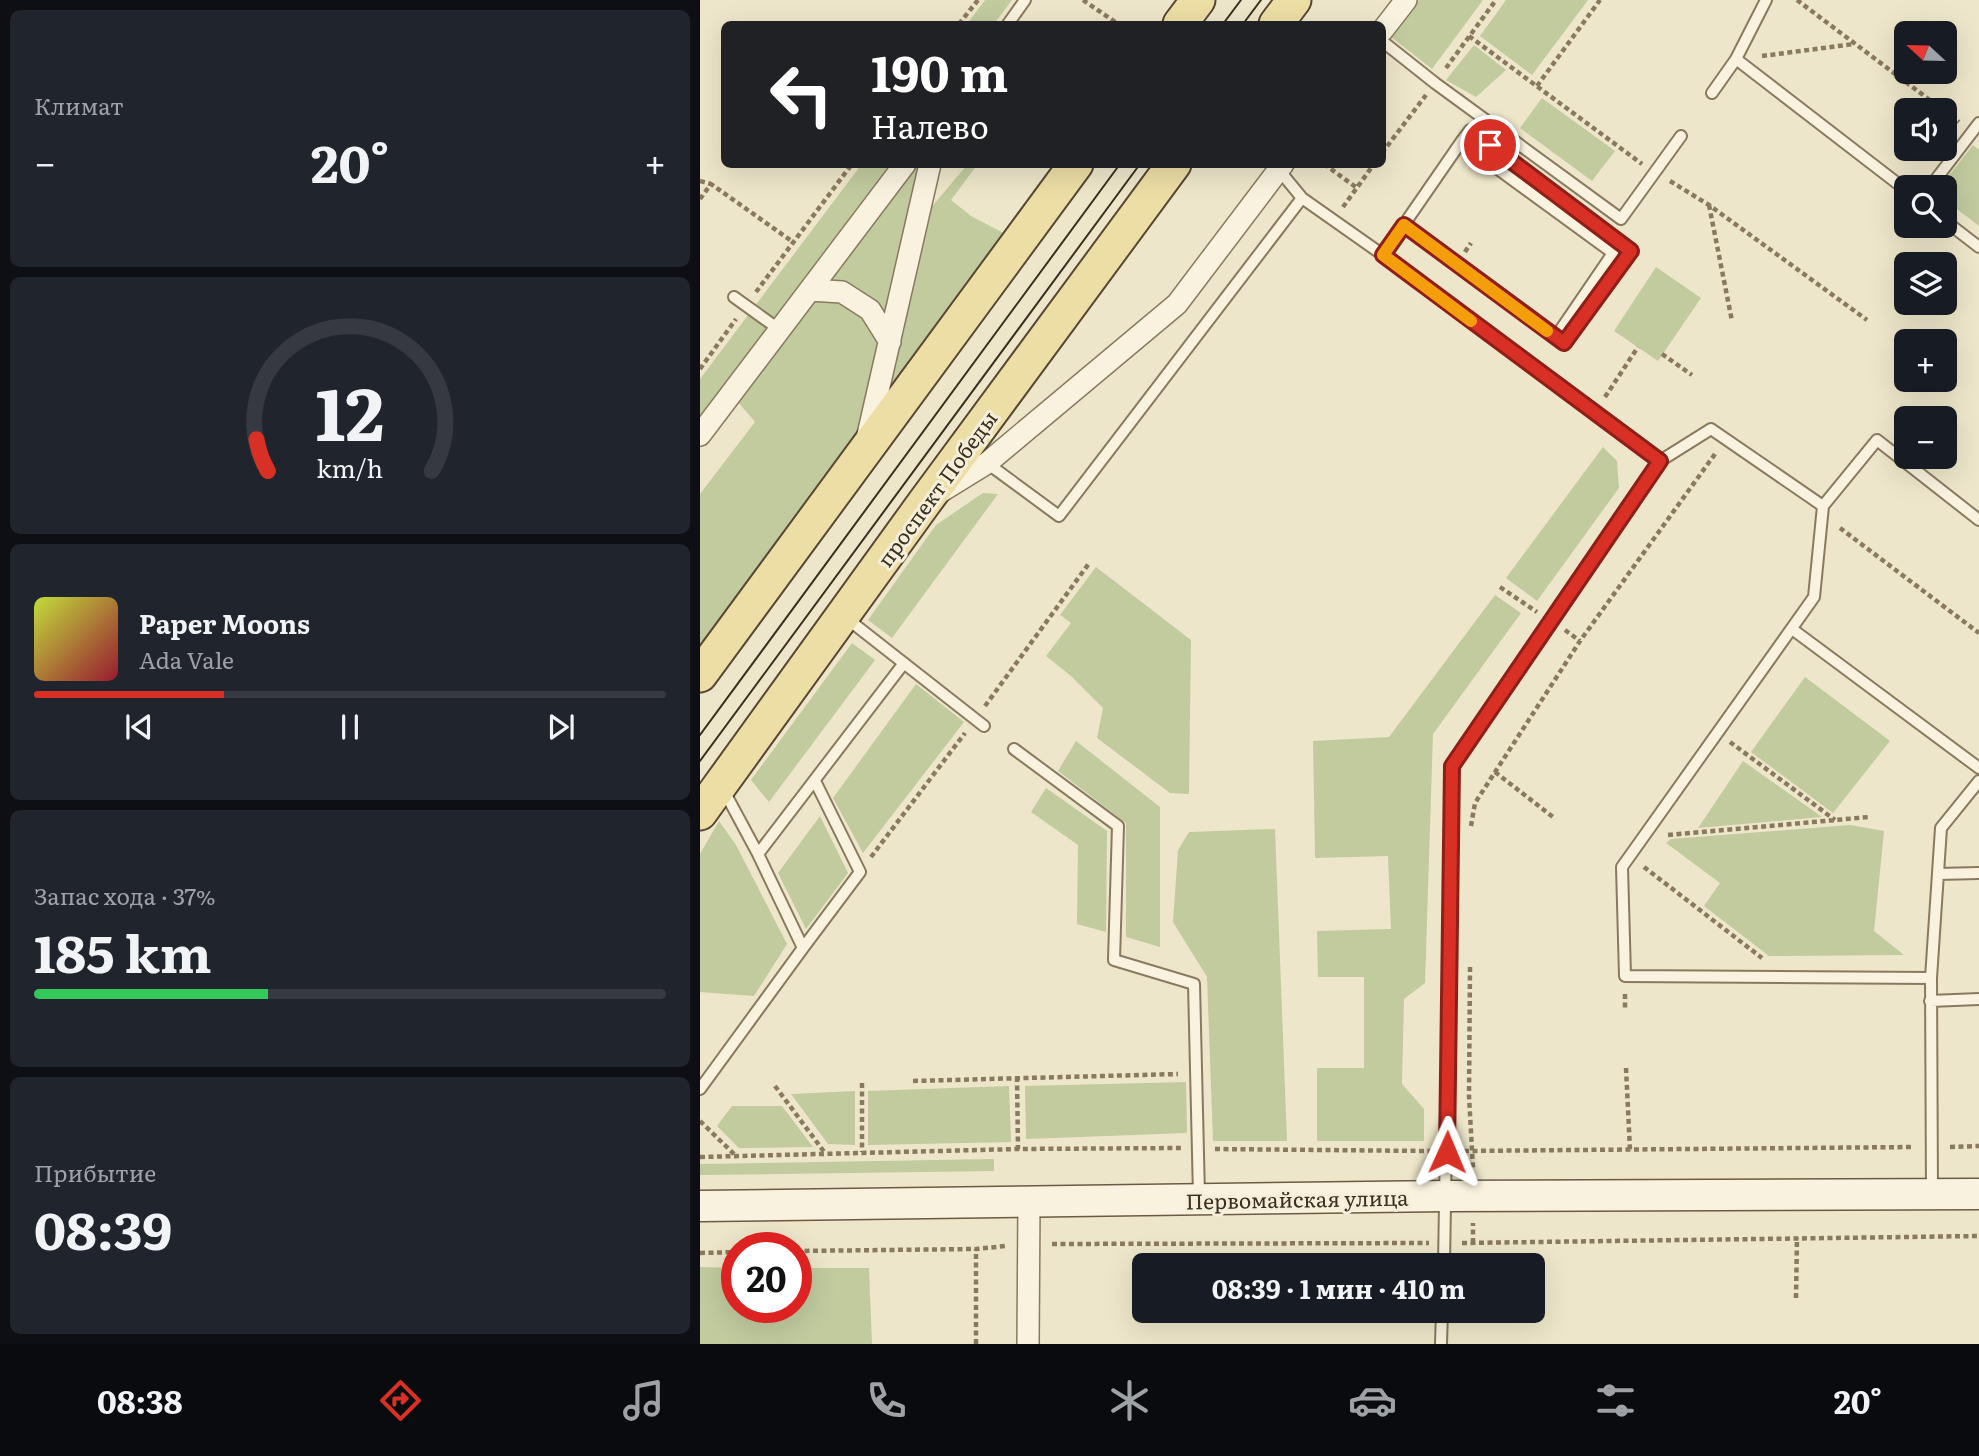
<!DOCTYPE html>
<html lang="ru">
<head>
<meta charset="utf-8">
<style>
	:root { --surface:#171b24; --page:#20242c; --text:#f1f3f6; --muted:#9ea1a6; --line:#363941; --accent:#d93025 }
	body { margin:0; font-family:Literata,serif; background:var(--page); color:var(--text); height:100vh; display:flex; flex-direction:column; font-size:26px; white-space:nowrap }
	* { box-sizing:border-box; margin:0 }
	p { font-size:23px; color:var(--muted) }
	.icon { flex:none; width:38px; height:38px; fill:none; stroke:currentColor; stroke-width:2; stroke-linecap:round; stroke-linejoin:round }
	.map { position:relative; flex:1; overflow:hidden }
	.sheet { display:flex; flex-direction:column; gap:10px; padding:10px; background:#0d0f14; width:700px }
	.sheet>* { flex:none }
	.top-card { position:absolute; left:21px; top:21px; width:665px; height:147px; border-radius:10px; box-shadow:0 7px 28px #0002; background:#202124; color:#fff; overflow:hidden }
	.needle { width:46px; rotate:292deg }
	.fabs { position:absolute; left:1194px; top:21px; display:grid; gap:14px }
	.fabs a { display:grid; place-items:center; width:63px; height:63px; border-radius:10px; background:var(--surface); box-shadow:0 7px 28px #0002; font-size:35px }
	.speed { position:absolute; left:21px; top:1232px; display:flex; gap:14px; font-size:35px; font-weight:700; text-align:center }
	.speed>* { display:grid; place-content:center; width:91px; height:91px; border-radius:50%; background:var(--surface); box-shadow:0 7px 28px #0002; line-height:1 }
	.speed .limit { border:10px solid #d22; background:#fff; color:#111 }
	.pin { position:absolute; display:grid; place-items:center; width:60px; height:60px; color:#fff; margin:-30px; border:4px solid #fff; border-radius:50%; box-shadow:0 2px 7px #0007 }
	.me { position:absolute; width:77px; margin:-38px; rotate:1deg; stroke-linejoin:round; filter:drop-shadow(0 0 5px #0008) }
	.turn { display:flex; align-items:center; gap:24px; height:147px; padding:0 35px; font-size:32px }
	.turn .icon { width:91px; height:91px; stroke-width:2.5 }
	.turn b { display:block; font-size:49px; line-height:60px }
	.big { font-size:52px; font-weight:700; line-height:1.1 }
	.sheet .card { flex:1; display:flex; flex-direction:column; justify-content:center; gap:10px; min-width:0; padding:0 24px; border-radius:10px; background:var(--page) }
	.sheet .dial { align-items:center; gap:0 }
	.dial svg { height:182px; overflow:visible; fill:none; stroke:var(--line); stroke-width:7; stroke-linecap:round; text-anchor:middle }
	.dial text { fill:var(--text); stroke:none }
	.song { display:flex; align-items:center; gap:21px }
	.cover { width:84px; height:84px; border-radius:10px; background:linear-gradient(135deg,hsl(70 70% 55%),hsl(350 70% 35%)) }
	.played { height:7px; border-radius:4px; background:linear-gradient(90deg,var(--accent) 30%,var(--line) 30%) }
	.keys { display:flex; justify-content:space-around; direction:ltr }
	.heat { display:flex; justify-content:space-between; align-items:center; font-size:38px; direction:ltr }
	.charge { height:10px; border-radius:5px; background:linear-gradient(90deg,#34c759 37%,var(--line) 0) }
	.trip { position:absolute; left:432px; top:1253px; width:413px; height:70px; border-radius:10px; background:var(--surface); box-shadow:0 7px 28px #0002; font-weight:700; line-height:70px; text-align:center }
	.tabs { display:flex; height:112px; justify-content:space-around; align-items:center; background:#090b0e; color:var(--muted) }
	.tabs .icon { width:49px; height:49px }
	.tabs .on { color:var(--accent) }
	.tabs b { font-size:32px; color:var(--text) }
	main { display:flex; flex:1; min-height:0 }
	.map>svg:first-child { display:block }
</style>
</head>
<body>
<main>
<section class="sheet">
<div class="card"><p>Климат</p>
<div class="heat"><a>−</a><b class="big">20°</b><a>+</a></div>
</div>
<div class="card dial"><svg viewBox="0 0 100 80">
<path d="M14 69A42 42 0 1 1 86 69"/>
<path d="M14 69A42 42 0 0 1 9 55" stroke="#d93025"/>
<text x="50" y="56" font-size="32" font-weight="700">12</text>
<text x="50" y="72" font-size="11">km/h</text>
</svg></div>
<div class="card">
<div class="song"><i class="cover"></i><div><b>Paper Moons</b><p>Ada Vale</p></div></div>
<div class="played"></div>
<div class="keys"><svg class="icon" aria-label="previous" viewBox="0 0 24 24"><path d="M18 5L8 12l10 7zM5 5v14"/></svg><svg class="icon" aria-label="pause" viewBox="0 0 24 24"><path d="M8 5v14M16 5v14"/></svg><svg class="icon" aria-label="next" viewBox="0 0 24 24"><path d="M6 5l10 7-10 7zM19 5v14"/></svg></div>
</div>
<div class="card"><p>Запас хода · 37%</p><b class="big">185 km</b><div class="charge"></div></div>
<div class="card"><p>Прибытие</p><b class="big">08:39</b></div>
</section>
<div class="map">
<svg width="1279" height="1344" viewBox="0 0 1279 1344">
	<rect width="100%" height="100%" fill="#ede6ca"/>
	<path fill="#c1cb9e" d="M285 0H312L294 24H267Z
		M718 0H783L732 69 691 37Z
		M806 0H888L832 75 780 36Z
		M774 45 806 70 776 97 746 80Z
		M842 98 915 151 892 181 820 128Z
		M1273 145 1279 150V226L1244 199V187H1240Z
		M161 165H189L0 417V379Z
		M217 165H222L229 210 267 165H277L251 200 271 216 311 237 0 656V494L55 422 38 402Z
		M956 267 1001 298 958 361 914 331Z
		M903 447 917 461 919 488 837 601 806 578Z
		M283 493 298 494 192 638 168 620 236 525Z
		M396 567 491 640 489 794 470 793 397 738 403 708 371 676 346 656 371 623 360 615Z
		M795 595 821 613 733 734 725 983 704 999 702 1084 724 1109V1141H617V1068H664V977H618L617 931 691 929 688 856 615 858 613 741 689 737Z
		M152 643 175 660 69 802 51 780Z
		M1105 677 1190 741 1133 813 1051 752Z
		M216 684 264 722 163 853 133 798Z
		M376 741 460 807V947L426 937V823L358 771Z
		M1043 761 1122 817 998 828Z
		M346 788 407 831 406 932 377 924 378 845 331 812Z
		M120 816 148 873 106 929 78 873Z
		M19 821 36 845 87 944 54 996 0 992V854Z
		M1150 825 1184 831 1174 931 1204 955 1069 956 1004 906 1020 883 966 843 971 839Z
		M575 829 587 1141H513L507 977 473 922 478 850 489 832Z
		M486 1082 487 1133 326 1139 325 1086Z
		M309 1086 311 1142 168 1145V1091Z
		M155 1091V1145L128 1144 91 1094Z
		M32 1106H82L113 1147 39 1148 17 1126Z
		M294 1159V1171L0 1175V1164Z
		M0 1267 37 1268V1307H96V1268H169L172 1344H0Z"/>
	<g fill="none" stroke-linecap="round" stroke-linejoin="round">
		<defs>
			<path id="lane" d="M1066 0 1036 59 1206 190
				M308 24 325 0
				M682 41 735 83 921 219 981 136
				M1012 93 1036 59
				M761 142 770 130 931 251 864 343 855 338
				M579 170 602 198 683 255 960 461 752 766 744 1265
				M1230 187 1279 123
				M1244 220 1279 247
				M683 255C709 217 735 180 761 142L913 253 855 338 704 225
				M34 297 80 330
				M960 461 1011 429 1123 506 1177 440 1279 520
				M287 463 359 516 602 198
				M1123 506 1114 597 922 867 925 976 1231 978 1232 1191
				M145 617 284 726
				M1092 629 1279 768
				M314 749 418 826 414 960 494 984 499 1196
				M58 854 204 663
				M1238 874 1279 873
				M103 948 160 872 115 781
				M1231 978 1241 828 1279 781
				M1230 1001 1279 999
				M0 1089 103 948 58 854 23 789
				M741 1344 742 1311"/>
			<path id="street" d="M682 31 706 0
				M110 290 142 292 170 310 190 342
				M0 435 205 164
				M167 439 230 164
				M240 492 287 463 477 304 583 164
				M328 1344 329 1201"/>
			<path id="secondary" d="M0 1206 746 1196 1279 1194"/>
			<path id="primary" d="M480 24 498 0
				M576 24 594 0
				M0 675 376 164
				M0 813 224 503 474 164"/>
		</defs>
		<use href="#lane" stroke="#897a5f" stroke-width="14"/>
		<use href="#street" stroke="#897a5f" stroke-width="24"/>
		<use href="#secondary" stroke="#6b5b42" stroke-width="33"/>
		<use href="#primary" stroke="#574733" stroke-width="37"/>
		<path stroke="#897a5f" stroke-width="4.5" stroke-dasharray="5 3.5" stroke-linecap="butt" d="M383 0 418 24
			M1097 0 1243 110
			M259 24 278 0
			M769 36 942 164
			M1062 56 1154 44
			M746 68 796 0
			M837 86 900 0
			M1244 111 1259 122
			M682 153 726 95
			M624 164 657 188
			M0 181 11 184
			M970 181 1009 205 1167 320
			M0 199 11 184 93 242
			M1009 205 1032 321
			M643 207 674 164
			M765 252 771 243
			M56 292 152 164
			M962 354 992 375
			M0 369 36 319
			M905 397 938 347
			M1140 528 1279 633
			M800 587 837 612
			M865 630 880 641
			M285 706 390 562
			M1030 742 1135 820
			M795 772 853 817
			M771 826 775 803 880 641 1015 454
			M968 835 1169 817
			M171 857 265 733
			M944 867 1062 958
			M770 967 769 1096 773 1168
			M925 994V1011
			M926 1068 930 1150
			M317 1077 318 1149
			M213 1081 478 1074
			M162 1083V1152
			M75 1086 125 1153
			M0 1121 35 1155
			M1250 1147 1279 1146
			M515 1149 730 1151
			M764 1151 1213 1147
			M0 1157 318 1149 482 1148
			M762 1243 1279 1236
			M773 1243V1223
			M352 1244 729 1243
			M96 1251 276 1249 305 1246
			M0 1253 37 1252
			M1096 1298 1097 1238
			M276 1344V1249"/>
		<use href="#lane" stroke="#f8f2de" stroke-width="10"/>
		<use href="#street" stroke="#f8f2de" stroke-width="21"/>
		<use href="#secondary" stroke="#f8f2de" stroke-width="30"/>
		<use href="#primary" stroke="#eddea5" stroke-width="33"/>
		<path stroke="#3a3022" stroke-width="2" d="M523 24 541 0
			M543 24 561 0
			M0 735 420 164
			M0 761 440 164"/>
	</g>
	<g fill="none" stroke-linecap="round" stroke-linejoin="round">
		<defs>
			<path id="route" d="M747 1152 752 766 960 461 683 255 704 225 864 343 931 251 790 145"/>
		</defs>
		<use href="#route" stroke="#8d1f18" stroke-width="18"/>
		<use href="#route" stroke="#d93025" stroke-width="12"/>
		<path stroke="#f59e0b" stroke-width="12" d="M771 321 683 255 704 225 847 331"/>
	</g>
	<g text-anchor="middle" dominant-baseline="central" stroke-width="6" stroke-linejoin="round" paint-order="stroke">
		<g font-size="21" fill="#3a3022" stroke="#f5efda">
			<text transform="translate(236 488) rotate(-54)">проспект Победы</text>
			<text transform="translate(597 1198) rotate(-1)">Первомайская улица</text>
		</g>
	</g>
</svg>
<div class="fabs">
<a><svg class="needle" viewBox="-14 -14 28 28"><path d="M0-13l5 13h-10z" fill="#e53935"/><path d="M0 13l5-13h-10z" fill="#9ea1a6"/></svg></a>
<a><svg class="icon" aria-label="sound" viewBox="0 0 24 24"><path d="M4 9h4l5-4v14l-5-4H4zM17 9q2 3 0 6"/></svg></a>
<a><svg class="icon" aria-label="search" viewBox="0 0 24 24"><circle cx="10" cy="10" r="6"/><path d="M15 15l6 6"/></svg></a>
<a><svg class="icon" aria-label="layers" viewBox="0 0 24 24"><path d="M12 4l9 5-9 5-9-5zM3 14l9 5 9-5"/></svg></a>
<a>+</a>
<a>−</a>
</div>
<div class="speed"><div class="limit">20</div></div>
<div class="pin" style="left:790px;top:145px;background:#d93025"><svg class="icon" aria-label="arrive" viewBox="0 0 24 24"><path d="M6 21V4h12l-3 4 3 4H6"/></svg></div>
<svg class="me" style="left:747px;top:1152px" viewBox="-20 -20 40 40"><path d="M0-17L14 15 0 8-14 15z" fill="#d93025" stroke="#fff" stroke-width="4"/></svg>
<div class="trip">08:39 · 1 мин · 410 m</div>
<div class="top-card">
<div class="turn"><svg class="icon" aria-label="left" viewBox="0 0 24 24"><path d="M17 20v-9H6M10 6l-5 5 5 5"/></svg><div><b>190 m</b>Налево</div></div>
</div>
</div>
</main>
<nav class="tabs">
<b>08:38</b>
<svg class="icon on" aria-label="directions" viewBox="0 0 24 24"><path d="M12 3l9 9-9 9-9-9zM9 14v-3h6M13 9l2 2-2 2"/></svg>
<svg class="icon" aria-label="music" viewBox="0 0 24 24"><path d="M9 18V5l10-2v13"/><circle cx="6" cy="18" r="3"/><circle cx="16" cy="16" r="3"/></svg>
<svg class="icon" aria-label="phone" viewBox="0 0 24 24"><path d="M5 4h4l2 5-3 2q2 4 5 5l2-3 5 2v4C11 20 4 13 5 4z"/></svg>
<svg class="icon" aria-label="climate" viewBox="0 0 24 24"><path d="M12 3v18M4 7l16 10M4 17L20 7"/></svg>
<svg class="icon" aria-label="car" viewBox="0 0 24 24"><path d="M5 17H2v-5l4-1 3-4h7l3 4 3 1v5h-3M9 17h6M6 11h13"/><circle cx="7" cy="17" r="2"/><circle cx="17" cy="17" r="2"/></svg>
<svg class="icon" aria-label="filters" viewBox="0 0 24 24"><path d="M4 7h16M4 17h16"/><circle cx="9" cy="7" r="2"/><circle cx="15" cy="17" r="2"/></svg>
<b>20°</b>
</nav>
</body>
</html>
